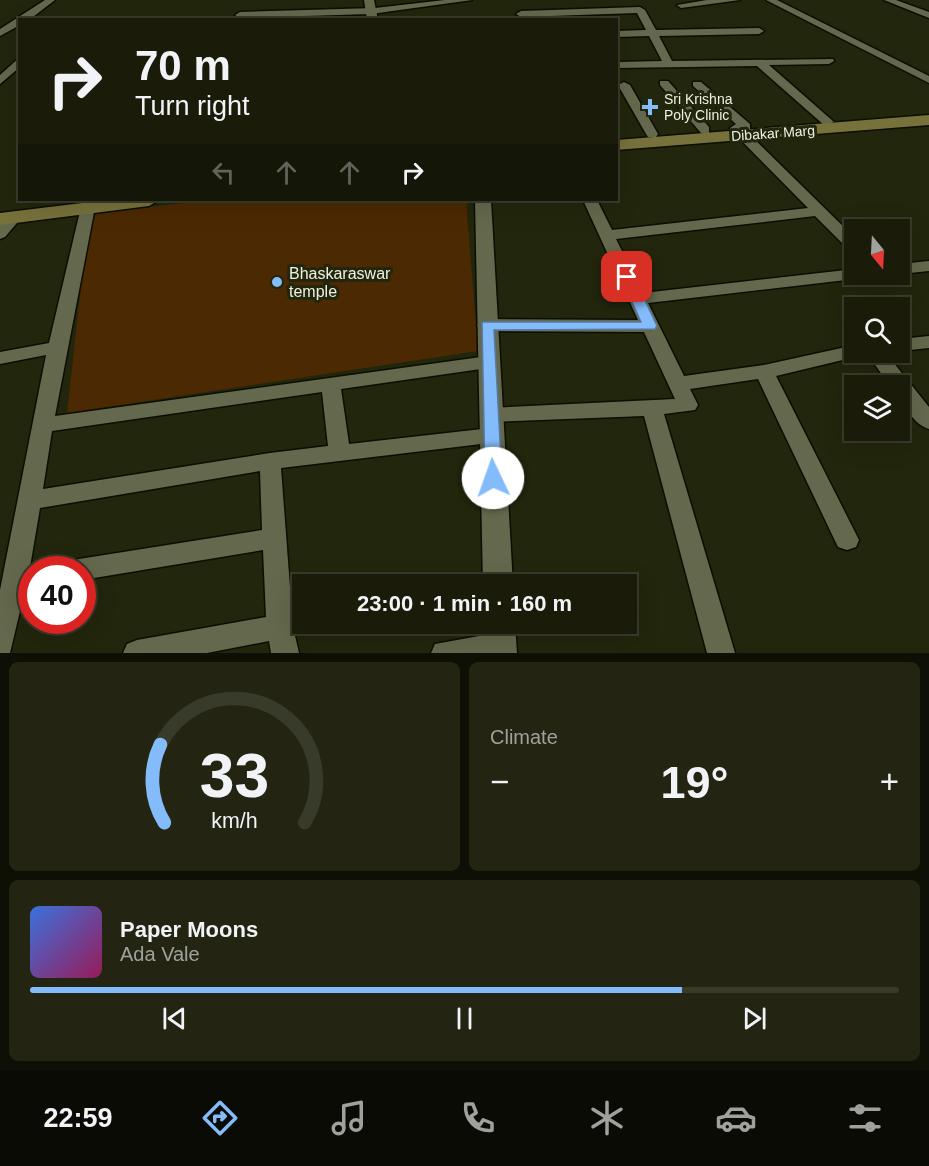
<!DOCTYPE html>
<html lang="en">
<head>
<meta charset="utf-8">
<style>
	:root { --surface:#1a1c09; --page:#232512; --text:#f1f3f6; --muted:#9fa19c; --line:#383a2a; --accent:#84bcfb }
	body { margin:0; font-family:Arial,sans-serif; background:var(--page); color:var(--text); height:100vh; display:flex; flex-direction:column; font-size:22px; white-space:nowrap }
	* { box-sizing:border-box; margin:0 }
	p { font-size:20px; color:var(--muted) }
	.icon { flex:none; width:33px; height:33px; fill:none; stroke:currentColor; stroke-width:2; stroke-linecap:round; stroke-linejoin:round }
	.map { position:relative; height:653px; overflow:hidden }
	.drawer { display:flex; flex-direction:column; gap:9px; padding:9px; background:#0e0f05; flex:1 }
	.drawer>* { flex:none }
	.top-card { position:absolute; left:18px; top:18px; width:600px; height:183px; border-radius:0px; box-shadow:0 6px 24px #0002,0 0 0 2px var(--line); background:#1a1c09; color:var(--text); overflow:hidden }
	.needle { width:39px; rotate:162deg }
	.tools { position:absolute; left:844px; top:219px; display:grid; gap:12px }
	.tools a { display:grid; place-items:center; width:66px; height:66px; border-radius:0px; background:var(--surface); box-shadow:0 6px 24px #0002,0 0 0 2px var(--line); font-size:30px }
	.speed { position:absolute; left:18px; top:556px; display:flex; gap:12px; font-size:30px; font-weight:700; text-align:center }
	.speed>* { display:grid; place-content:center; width:78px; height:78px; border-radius:50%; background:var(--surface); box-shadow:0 6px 24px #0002,0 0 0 2px var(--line); line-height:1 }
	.speed .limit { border:9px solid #d22; background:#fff; color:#111 }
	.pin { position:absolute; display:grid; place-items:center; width:51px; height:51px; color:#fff; margin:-26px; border-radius:12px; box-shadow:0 3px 9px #0006 }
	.me { position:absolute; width:66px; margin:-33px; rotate:357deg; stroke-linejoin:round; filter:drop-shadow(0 0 4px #0008) }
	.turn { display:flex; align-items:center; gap:21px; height:126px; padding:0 18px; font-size:27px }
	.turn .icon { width:78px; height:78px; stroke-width:2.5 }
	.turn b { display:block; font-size:42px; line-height:51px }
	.lanes { display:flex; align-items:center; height:57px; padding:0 18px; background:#0003; justify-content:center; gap:30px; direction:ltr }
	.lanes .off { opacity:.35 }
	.big { font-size:45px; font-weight:700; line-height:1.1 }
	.drawer .widget { flex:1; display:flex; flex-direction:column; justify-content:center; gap:9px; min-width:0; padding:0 21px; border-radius:9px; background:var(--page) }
	.drawer .dial { align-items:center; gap:0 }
	.dial svg { height:156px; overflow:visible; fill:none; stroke:var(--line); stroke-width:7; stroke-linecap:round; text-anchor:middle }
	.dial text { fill:var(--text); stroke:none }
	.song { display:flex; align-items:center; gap:18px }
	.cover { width:72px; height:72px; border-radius:9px; background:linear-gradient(135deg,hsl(220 70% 55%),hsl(330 70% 35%)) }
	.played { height:6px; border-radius:3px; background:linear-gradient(90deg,var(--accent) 75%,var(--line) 75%) }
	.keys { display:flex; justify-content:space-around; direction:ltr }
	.heat { display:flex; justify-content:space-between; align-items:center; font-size:33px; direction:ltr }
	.drawer .tiles { flex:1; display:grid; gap:9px; grid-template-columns:1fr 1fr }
	.widget:last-child { grid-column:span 2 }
	.trip { position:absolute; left:292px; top:574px; width:345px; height:60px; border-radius:0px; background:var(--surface); box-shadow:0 6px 24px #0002,0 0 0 2px var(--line); font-weight:700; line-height:60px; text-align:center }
	.tab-bar { display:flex; height:96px; justify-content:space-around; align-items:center; background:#0a0b04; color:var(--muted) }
	.tab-bar .icon { width:42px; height:42px }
	.tab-bar .selected { color:var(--accent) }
	.tab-bar b { font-size:27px; color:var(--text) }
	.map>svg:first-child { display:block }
</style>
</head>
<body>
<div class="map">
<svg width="929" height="653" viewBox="0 0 929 653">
	<rect width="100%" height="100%" fill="#22260c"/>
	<path fill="#4b2903" d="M209 200H466L478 351 67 413 89 214Z"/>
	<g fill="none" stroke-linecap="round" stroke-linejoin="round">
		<defs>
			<path id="minor" d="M45 0H55L29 20H20V25L0 36V29Z
				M445 0H472L371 14 240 18 235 15 240 12 375 8Z
				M707 0H740L681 8 677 5Z
				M766 0H777L929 76V83Z
				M884 0H896L929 12V18Z
				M640 7 645 10 656 30 759 28 764 31 759 34 659 36 672 61 833 59 834 61 829 64 769 65 834 122 824 125 757 66 616 68V62L662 61 649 36 616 37V31L646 30 637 13 521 17 516 14 521 11Z
				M20 57V67L0 84V75Z
				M660 81H668L709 127V133H701L660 85Z
				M624 82 630 85 658 134 656 137H648L646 134 618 85Z
				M693 82H701L750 124V130L746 131 855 238V252L849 250 815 216 616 239 643 293 855 269V274H863L855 279 648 303 684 376 764 365 855 345V352H863L855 357 776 376 859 540 856 547 847 550 838 547 758 379 690 389 698 405 695 410 664 414 735 653H707L644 416 490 422 483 420 480 415 483 410 490 408 675 399 644 332 486 331 477 325 486 319 638 320 583 200H597L612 230 808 208 732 131 730 128 736 124 693 86Z
				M88 203 95 207 55 416 488 356 495 358 498 362 495 366 488 368 341 389 349 444 491 428 498 430 502 436 498 442 281 468 293 627 299 653H271L269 641 207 653H123L127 644 137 640 266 617 263 550 82 580V570H67L70 562 79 559 262 530 260 471 40 508 30 567 40 570H32V589L25 590 10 653H0V590L46 355 0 364V352L49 343 81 207ZM322 392 328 446 270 453 43 489 52 431Z
				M15 213 22 217 5 237 0 239V225L10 214Z
				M929 261V271L900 274V264Z
				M929 336V348L900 351V339Z
				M866 352H885L929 407V429C913 425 900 401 900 386H890Z
				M501 632 511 636 515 645 511 653H431L435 644Z"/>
			<path id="tertiary" d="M364 0H374L378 20H367Z
				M475 200H491L513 585H483Z
				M485 624H515L517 653H485Z"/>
			<path id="secondary" d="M929 115V125L616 150V140Z
				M107 200H159L149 206 0 225V213Z"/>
		</defs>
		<use href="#minor" stroke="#0c0e00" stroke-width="3"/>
		<use href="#tertiary" stroke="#0c0e00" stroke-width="3"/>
		<use href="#secondary" stroke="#0c0e00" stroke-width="3"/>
		<use href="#minor" fill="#64694d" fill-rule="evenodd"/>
		<use href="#tertiary" fill="#64694d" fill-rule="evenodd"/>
		<use href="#secondary" fill="#77713c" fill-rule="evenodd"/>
	</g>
	<path fill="#84bcfb" stroke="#567aa3" stroke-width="1.5" d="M627 274 634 277 657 326 655 329 494 330 502 478 499 483H487L485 478 482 322H641L621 277Z"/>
	<g fill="#84bcfb" stroke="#22260c" stroke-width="2">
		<path d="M647 98h6v6h6v6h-6v6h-6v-6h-6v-6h6z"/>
		<circle cx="277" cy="282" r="6"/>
	</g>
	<g text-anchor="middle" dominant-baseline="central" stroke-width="6" stroke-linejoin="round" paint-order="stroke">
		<g font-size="14" fill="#eef1e1" stroke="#22260c" text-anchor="start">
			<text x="664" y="99">Sri Krishna<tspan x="664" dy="16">Poly Clinic</tspan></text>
		</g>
		<g font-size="14" fill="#eef1e1" stroke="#22260c">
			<text transform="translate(773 133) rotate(-4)">Dibakar Marg</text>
		</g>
		<g font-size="16" fill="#eef1e1" stroke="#22260c" text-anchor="start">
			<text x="289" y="273">Bhaskaraswar<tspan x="289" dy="18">temple</tspan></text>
		</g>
	</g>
</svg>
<div class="tools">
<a><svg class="needle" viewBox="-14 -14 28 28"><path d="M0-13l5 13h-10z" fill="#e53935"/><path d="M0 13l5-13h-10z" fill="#9fa19c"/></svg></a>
<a><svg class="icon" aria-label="search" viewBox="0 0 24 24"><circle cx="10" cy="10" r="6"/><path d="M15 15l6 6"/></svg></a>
<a><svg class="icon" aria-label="layers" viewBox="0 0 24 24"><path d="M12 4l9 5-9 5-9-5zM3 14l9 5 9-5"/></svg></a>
</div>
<div class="speed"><div class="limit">40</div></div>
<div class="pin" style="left:627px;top:277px;background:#d93025"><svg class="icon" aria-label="arrive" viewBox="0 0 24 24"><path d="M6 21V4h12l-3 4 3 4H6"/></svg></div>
<svg class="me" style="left:493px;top:478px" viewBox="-20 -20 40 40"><circle r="19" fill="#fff"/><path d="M0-13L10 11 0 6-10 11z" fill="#84bcfb"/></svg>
<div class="trip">23:00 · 1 min · 160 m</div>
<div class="top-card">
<div class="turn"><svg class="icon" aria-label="right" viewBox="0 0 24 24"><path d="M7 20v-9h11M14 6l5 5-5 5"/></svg><div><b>70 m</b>Turn right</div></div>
<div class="lanes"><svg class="icon off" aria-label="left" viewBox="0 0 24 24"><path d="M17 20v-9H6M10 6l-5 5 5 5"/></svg><svg class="icon off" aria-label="ahead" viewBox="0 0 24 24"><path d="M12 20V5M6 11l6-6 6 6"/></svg><svg class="icon off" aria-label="ahead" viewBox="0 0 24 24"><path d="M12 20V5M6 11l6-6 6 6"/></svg><svg class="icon" aria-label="right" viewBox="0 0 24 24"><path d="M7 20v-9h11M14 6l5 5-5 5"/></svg></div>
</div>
</div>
<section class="drawer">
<div class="tiles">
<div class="widget dial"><svg viewBox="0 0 100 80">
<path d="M14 69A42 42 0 1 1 86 69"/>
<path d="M14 69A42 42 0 0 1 12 29" stroke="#84bcfb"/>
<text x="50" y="56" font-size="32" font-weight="700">33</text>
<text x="50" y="72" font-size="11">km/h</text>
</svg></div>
<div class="widget"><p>Climate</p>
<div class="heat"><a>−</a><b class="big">19°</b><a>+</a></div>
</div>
<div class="widget">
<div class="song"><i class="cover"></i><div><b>Paper Moons</b><p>Ada Vale</p></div></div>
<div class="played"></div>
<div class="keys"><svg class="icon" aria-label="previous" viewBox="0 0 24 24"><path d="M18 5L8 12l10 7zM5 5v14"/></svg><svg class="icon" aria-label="pause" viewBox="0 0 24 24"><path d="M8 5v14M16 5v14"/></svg><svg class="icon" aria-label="next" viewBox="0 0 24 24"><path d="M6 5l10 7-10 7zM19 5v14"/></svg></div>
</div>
</div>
</section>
<nav class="tab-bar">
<b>22:59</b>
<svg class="icon selected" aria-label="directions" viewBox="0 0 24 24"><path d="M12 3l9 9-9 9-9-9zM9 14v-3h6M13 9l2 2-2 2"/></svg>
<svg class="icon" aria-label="music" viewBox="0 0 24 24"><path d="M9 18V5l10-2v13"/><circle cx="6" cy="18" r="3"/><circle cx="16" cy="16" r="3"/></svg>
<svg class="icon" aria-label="phone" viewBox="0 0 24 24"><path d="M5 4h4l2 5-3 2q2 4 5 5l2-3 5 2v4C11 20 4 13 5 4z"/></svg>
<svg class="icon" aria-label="climate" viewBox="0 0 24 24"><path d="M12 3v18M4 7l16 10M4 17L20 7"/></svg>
<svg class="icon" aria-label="car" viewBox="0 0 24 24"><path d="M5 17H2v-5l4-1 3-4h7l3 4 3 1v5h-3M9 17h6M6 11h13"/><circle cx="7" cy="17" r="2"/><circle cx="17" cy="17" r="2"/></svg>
<svg class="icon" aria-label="filters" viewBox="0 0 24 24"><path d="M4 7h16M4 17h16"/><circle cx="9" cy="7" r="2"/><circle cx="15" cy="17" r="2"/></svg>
</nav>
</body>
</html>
